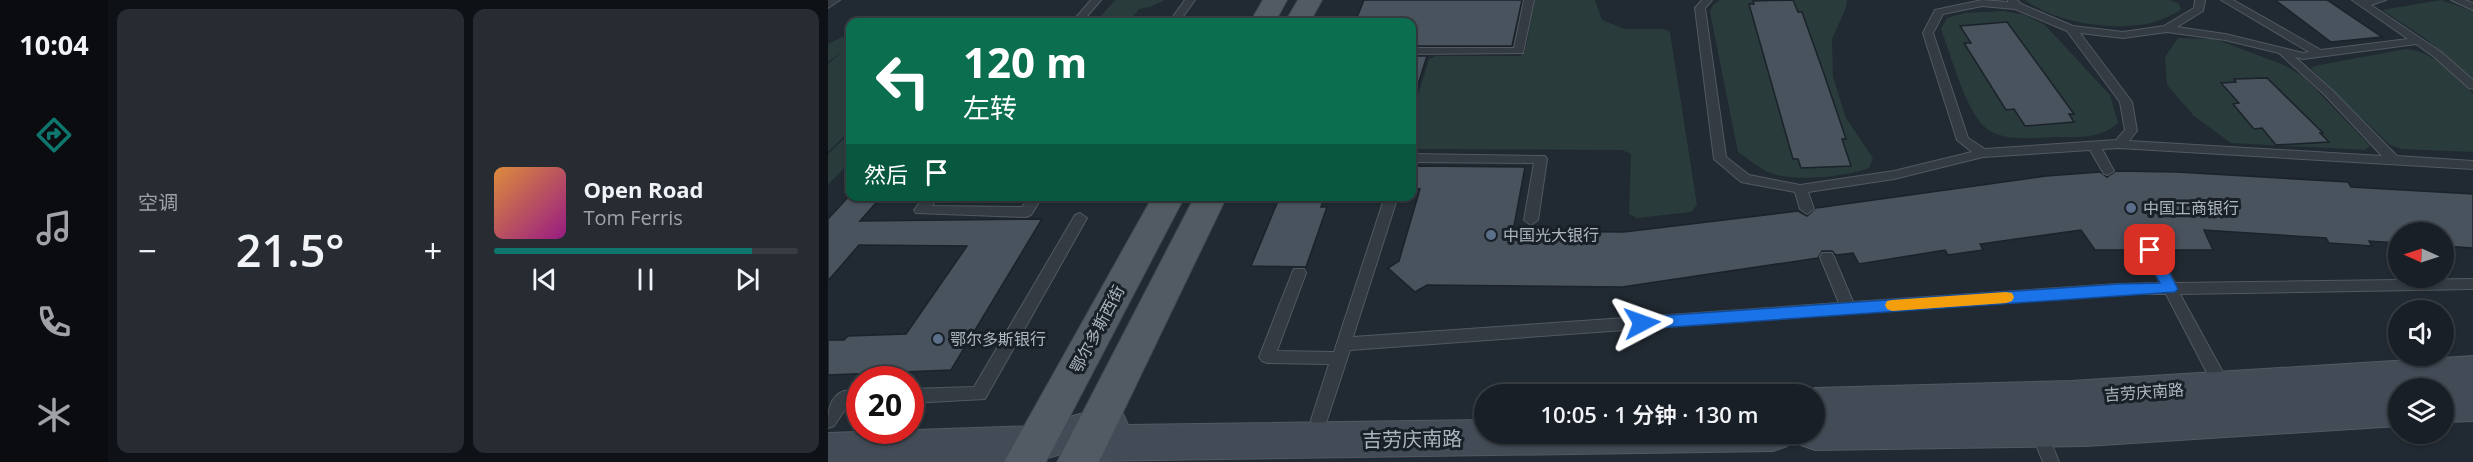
<!DOCTYPE html>
<html lang="zh">
<head>
<meta charset="utf-8">
<style>
	:root { --surface:#191f26; --page:#262c32; --text:#f1f3f6; --muted:#9fa2a7; --line:#373d43; --accent:#0f766e }
	body { margin:0; font-family:"Open Sans","Noto Sans SC",sans-serif; background:var(--page); color:var(--text); height:100vh; display:flex; flex-direction:column; font-size:22px; white-space:nowrap }
	* { box-sizing:border-box; margin:0 }
	p { font-size:20px; color:var(--muted) }
	.icon { flex:none; width:33px; height:33px; fill:none; stroke:currentColor; stroke-width:2; stroke-linecap:round; stroke-linejoin:round }
	.map { position:relative; flex:1; overflow:hidden }
	.side { display:flex; flex-direction:column; gap:9px; padding:9px; background:#0e1115; width:720px }
	.side>* { flex:none }
	.guide { position:absolute; left:18px; top:18px; width:570px; height:183px; border-radius:12px; box-shadow:0 2px 4px #0004,0 0 0 2px var(--line); background:#0b6e4f; color:#fff; overflow:hidden }
	.needle { width:39px; rotate:273deg }
	.controls { position:absolute; left:1560px; top:222px; display:grid; gap:12px }
	.controls a { display:grid; place-items:center; width:66px; height:66px; border-radius:50%; background:var(--surface); box-shadow:0 2px 4px #0004,0 0 0 2px var(--line); font-size:30px }
	.speed { position:absolute; left:18px; top:366px; display:flex; gap:12px; font-size:30px; font-weight:700; text-align:center }
	.speed>* { display:grid; place-content:center; width:78px; height:78px; border-radius:50%; background:var(--surface); box-shadow:0 2px 4px #0004,0 0 0 2px var(--line); line-height:1 }
	.speed .limit { border:9px solid #d22; background:#fff; color:#111 }
	.pin { position:absolute; display:grid; place-items:center; width:51px; height:51px; color:#fff; margin:-26px; border-radius:12px; box-shadow:0 3px 9px #0006 }
	.me { position:absolute; width:66px; margin:-33px; rotate:86deg; stroke-linejoin:round; filter:drop-shadow(0 0 4px #0008) }
	.turn { display:flex; align-items:center; gap:21px; height:126px; padding:0 18px; font-size:27px }
	.turn .icon { width:78px; height:78px; stroke-width:2.5 }
	.turn b { display:block; font-size:42px; line-height:51px }
	.then { display:flex; align-items:center; height:57px; padding:0 18px; background:#0003; gap:12px; font-size:22px }
	.big { font-size:45px; font-weight:600; line-height:1.1 }
	.side .card { flex:1; display:flex; flex-direction:column; justify-content:center; gap:9px; min-width:0; padding:0 21px; border-radius:12px; background:var(--page) }
	.song { display:flex; align-items:center; gap:18px }
	.cover { width:72px; height:72px; border-radius:9px; background:linear-gradient(135deg,hsl(30 70% 55%),hsl(310 70% 35%)) }
	.played { height:6px; border-radius:3px; background:linear-gradient(90deg,var(--accent) 85%,var(--line) 85%) }
	.keys { display:flex; justify-content:space-around; direction:ltr }
	.heat { display:flex; justify-content:space-between; align-items:center; font-size:33px; direction:ltr }
	.side .tiles { flex:1; display:grid; gap:9px; grid-template-columns:repeat(2,1fr) }
	.trip { position:absolute; left:646px; top:384px; width:351px; height:60px; border-radius:30px; background:var(--surface); box-shadow:0 2px 4px #0004,0 0 0 2px var(--line); font-weight:600; line-height:60px; text-align:center }
	main { display:flex; flex:1; min-height:0 }
	.menu { display:flex; flex-direction:column; width:108px; justify-content:space-around; align-items:center; background:#0a0c0f; color:var(--muted) }
	.menu .icon { width:42px; height:42px }
	.menu .on { color:var(--accent) }
	.menu b { font-size:27px; color:var(--text) }
	.map>svg:first-child { display:block }
</style>
</head>
<body>
<main>
<nav class="menu">
<b>10:04</b>
<svg class="icon on" aria-label="directions" viewBox="0 0 24 24"><path d="M12 3l9 9-9 9-9-9zM9 14v-3h6M13 9l2 2-2 2"/></svg>
<svg class="icon" aria-label="music" viewBox="0 0 24 24"><path d="M9 18V5l10-2v13"/><circle cx="6" cy="18" r="3"/><circle cx="16" cy="16" r="3"/></svg>
<svg class="icon" aria-label="phone" viewBox="0 0 24 24"><path d="M5 4h4l2 5-3 2q2 4 5 5l2-3 5 2v4C11 20 4 13 5 4z"/></svg>
<svg class="icon" aria-label="climate" viewBox="0 0 24 24"><path d="M12 3v18M4 7l16 10M4 17L20 7"/></svg>
</nav>
<section class="side">
<div class="tiles">
<div class="card"><p>空调</p>
<div class="heat"><a>−</a><b class="big">21.5°</b><a>+</a></div>
</div>
<div class="card">
<div class="song"><i class="cover"></i><div><b>Open Road</b><p>Tom Ferris</p></div></div>
<div class="played"></div>
<div class="keys"><svg class="icon" aria-label="previous" viewBox="0 0 24 24"><path d="M18 5L8 12l10 7zM5 5v14"/></svg><svg class="icon" aria-label="pause" viewBox="0 0 24 24"><path d="M8 5v14M16 5v14"/></svg><svg class="icon" aria-label="next" viewBox="0 0 24 24"><path d="M6 5l10 7-10 7zM19 5v14"/></svg></div>
</div>
</div>
</section>
<div class="map">
<svg width="1645" height="462" viewBox="0 0 1645 462">
	<rect width="100%" height="100%" fill="#212932"/>
	<path fill="#293b3a" d="M287 0H337L322 7 311 9 301 22H268Z
		M707 0H767L774 20 797 29H836L842 32 869 205 863 212 809 218 801 214 803 154 794 150 584 149V115L601 59 608 56H692L697 52Z
		M892 0H1019L1018 8 1004 39 1005 77 1018 118 1045 158 1041 168C1018 177 965 182 942 173 931 168 920 159 910 152L882 12 884 6Z
		M1197 0H1342L1351 4 1353 9 1350 12C1341 16 1330 22 1319 24 1279 30 1231 24 1197 0Z
		M1613 0 1645 11V79L1598 39 1554 10Z
		M1175 11 1198 15 1217 25 1282 95 1290 123C1273 139 1252 137 1230 137 1209 137 1181 142 1162 131 1139 118 1123 55 1113 29L1119 18 1136 13Z
		M22 33V46L18 48 22 49V130L0 152V64L14 52 0 62V44Z
		M1350 38 1387 39 1456 65 1476 77 1542 146 1537 150 1403 143 1366 116 1339 85 1337 57Z
		M1577 49C1605 50 1625 75 1645 93V152L1573 149 1562 145 1483 69 1486 66Z
		M22 133V162L0 185V154Z
		M124 197V196L194 197 181 203H126Z"/>
	<path fill="#49535e" stroke="#1b222a" stroke-width="1.5" d="M536 0H694L684 46H584V22H527Z
		M965 0 970 12H974L996 74 1018 139H1014L1023 166 973 168 970 159H965L921 4H926L925 1Z
		M1447 0H1499L1554 37 1503 42Z
		M1179 22 1246 114H1241L1246 122 1197 126 1186 109 1178 110 1136 43H1143L1132 26Z
		M584 56H599L588 91H584Z
		M1439 78 1495 133H1492L1501 142 1448 145 1434 128 1426 129 1405 104 1411 103 1393 83 1408 82 1406 79Z
		M584 166 697 167 685 231 796 232 970 211 979 216 988 208 1218 176 1272 172 1279 177 1288 171 1349 172 1520 182 1523 187 1645 194V248L1616 246V232H1570V243L1541 241 1544 246 1501 243 1498 238 1376 230 1385 250H1332L1329 245 1322 243 1313 250H1267L1253 230 1152 244 1155 250 1120 255 1117 250 1031 264 1025 253 1008 255 1004 251H994L990 258 794 287 599 285 587 292 560 268 571 261 592 189 584 188Z
		M21 196H54L32 221 214 219 123 370 0 375V340H16L20 336 78 334 139 246 31 245 0 281V219Z
		M452 196H497L493 207H499L478 267 423 266Z"/>
	<g fill="none" stroke-linecap="round" stroke-linejoin="round">
		<defs>
			<path id="service" d="M0 0H12L0 8Z
				M263 0H273L254 22H244Z
				M357 0H367L351 22H341Z
				M696 0H706L695 53 584 54V48H686Z
				M874 0H884L877 8 898 157 921 175 972 185 1066 171 1144 152 1129 140 1095 33 1107 10 1154 0 1180 2V0H1189L1193 4 1245 26 1295 32 1336 26 1366 8 1367 0H1377L1375 11 1349 27 1397 34 1475 53 1481 52 1393 0H1405L1493 50 1580 39 1524 0H1558L1543 5 1613 52 1645 80V89L1641 88 1605 56 1588 44 1475 59 1467 57 1505 91 1569 156 1645 161V169L1291 148 1274 149 1286 171 1280 175 1276 174 1262 150 1155 157 1066 179 980 192 986 209 979 214 972 209 967 192 913 182 886 159 867 8ZM1154 6 1187 9 1239 31 1292 102 1297 130 1288 140 1157 149 1140 138 1105 33 1115 14ZM1339 32 1397 40 1451 53 1497 95 1554 156 1301 141 1309 131 1304 102 1252 33 1295 38Z
				M1623 0H1637L1645 3V10Z
				M584 154 717 156 719 159 710 220 703 225 696 220 706 163 584 162Z
				M97 196H110L104 206 194 207 202 196H215L203 215 198 217 88 213 86 210Z
				M557 196H570L525 337 1011 303 992 257 994 253H1004L1006 257 1025 302 1290 284 1332 283 1315 250 1322 245 1327 246 1347 283 1645 279V289L1352 294 1403 387 1401 392 1395 394 1389 392 1338 294H1290L522 350 499 420 497 425 491 427 485 425 483 420 501 364 439 363 434 361 431 357 464 273 466 269H476L478 273 449 351 506 352Z
				M252 213 259 218 157 399 82 403V389L146 387 247 215Z
				M16 391H32V405H20L6 426 0 428C0 414 0 397 16 391Z
				M1211 425 1217 427 1231 462H1215L1203 432 1205 427Z"/>
			<path id="secondary" d="M1645 356V421L1616 422V388H1570V426L1258 446 987 450 973 445 967 434H987V394H973L987 388 1243 381Z
				M281 409 295 414 300 425 657 420V434H965L959 446 945 451 259 461 245 456 243 451 207 462H0V433L207 426 267 410Z"/>
			<path id="primary" d="M435 0H459L447 22H422Z
				M470 0H494L482 22H457Z
				M325 196H357L218 462H176Z
				M367 196H399L271 462H229Z"/>
		</defs>
		<use href="#service" stroke="#515961" stroke-width="2"/>
		<use href="#secondary" stroke="#515961" stroke-width="2"/>
		<use href="#primary" stroke="#3d444d" stroke-width="2"/>
		<use href="#service" fill="#343b43" fill-rule="evenodd"/>
		<use href="#secondary" fill="#424b56" fill-rule="evenodd"/>
		<use href="#primary" fill="#525a63" fill-rule="evenodd"/>
	</g>
	<path fill="#1a73e8" stroke="#114b97" stroke-width="1.5" d="M1322 245 1327 246 1350 289 1347 292 814 329 809 327 807 323 809 319 814 317 1290 284 1332 283 1315 250Z"/>
	<path fill="#f59e0b" d="M1178 292 1184 293 1186 297 1184 301 1178 303 1064 311 1059 309 1057 305 1059 301 1064 300Z"/>
	<g fill="#5c6f8a" stroke="#192028" stroke-width="2">
		<circle cx="1303" cy="208" r="6"/>
		<circle cx="663" cy="235" r="6"/>
		<circle cx="110" cy="339" r="6"/>
	</g>
	<g text-anchor="middle" dominant-baseline="central" stroke-width="6" stroke-linejoin="round" paint-order="stroke">
		<g font-size="16" fill="#aeb6c0" stroke="#192028" text-anchor="start">
			<text x="1315" y="208">中国工商银行</text>
			<text x="675" y="235">中国光大银行</text>
			<text x="122" y="339">鄂尔多斯银行</text>
		</g>
		<g font-size="16" fill="#aeb6c0" stroke="#192028">
			<text transform="translate(269 329) rotate(-62)">鄂尔多斯西街</text>
			<text transform="translate(1316 392) rotate(-4)">吉劳庆南路</text>
		</g>
		<g font-size="20" fill="#aeb6c0" stroke="#192028">
			<text transform="translate(584 439) rotate(-1)">吉劳庆南路</text>
		</g>
	</g>
</svg>
<div class="controls">
<a><svg class="needle" viewBox="-14 -14 28 28"><path d="M0-13l5 13h-10z" fill="#e53935"/><path d="M0 13l5-13h-10z" fill="#9fa2a7"/></svg></a>
<a><svg class="icon" aria-label="sound" viewBox="0 0 24 24"><path d="M4 9h4l5-4v14l-5-4H4zM17 9q2 3 0 6"/></svg></a>
<a><svg class="icon" aria-label="layers" viewBox="0 0 24 24"><path d="M12 4l9 5-9 5-9-5zM3 14l9 5 9-5"/></svg></a>
</div>
<div class="speed"><div class="limit">20</div></div>
<div class="pin" style="left:1322px;top:250px;background:#d93025"><svg class="icon" aria-label="arrive" viewBox="0 0 24 24"><path d="M6 21V4h12l-3 4 3 4H6"/></svg></div>
<svg class="me" style="left:814px;top:323px" viewBox="-20 -20 40 40"><path d="M0-17L14 15 0 8-14 15z" fill="#1a73e8" stroke="#fff" stroke-width="4"/></svg>
<div class="trip">10:05 · 1 分钟 · 130 m</div>
<div class="guide">
<div class="turn"><svg class="icon" aria-label="left" viewBox="0 0 24 24"><path d="M17 20v-9H6M10 6l-5 5 5 5"/></svg><div><b>120 m</b>左转</div></div>
<div class="then">然后<svg class="icon" aria-label="arrive" viewBox="0 0 24 24"><path d="M6 21V4h12l-3 4 3 4H6"/></svg></div>
</div>
</div>
</main>
</body>
</html>
